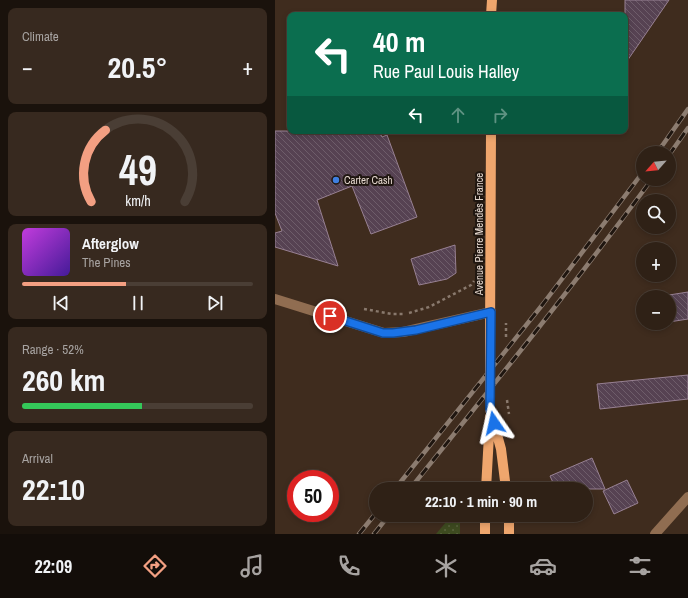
<!DOCTYPE html>
<html lang="en">
<head>
<meta charset="utf-8">
<style>
	:root { --surface:#2f2116; --page:#37291f; --text:#f1f3f6; --muted:#a7a3a1; --line:#4a3e35; --accent:#f39f82 }
	body { margin:0; font-family:"Archivo Narrow",sans-serif; background:var(--page); color:var(--text); height:100vh; display:flex; flex-direction:column; font-size:15px; white-space:nowrap }
	* { box-sizing:border-box; margin:0 }
	p { font-size:13px; color:var(--muted) }
	.icon { flex:none; width:22px; height:22px; fill:none; stroke:currentColor; stroke-width:2; stroke-linecap:round; stroke-linejoin:round }
	.map { position:relative; flex:1; overflow:hidden }
	.sheet { display:flex; flex-direction:column; gap:8px; padding:8px; background:#1a120c; width:275px }
	.sheet>* { flex:none }
	.hud { position:absolute; left:12px; top:12px; width:341px; height:122px; border-radius:8px; box-shadow:0 2px 6px #0003,0 0 0 1px var(--line); background:#0b6e4f; color:#fff; overflow:hidden }
	.needle { width:26px; rotate:243deg }
	.controls { position:absolute; left:361px; top:146px; display:grid; gap:8px }
	.controls a { display:grid; place-items:center; width:40px; height:40px; border-radius:50%; background:var(--surface); box-shadow:0 2px 6px #0003,0 0 0 1px var(--line); font-size:20px }
	.speed { position:absolute; left:12px; top:470px; display:flex; gap:8px; font-size:20px; font-weight:700; text-align:center }
	.speed>* { display:grid; place-content:center; width:52px; height:52px; border-radius:50%; background:var(--surface); box-shadow:0 2px 6px #0003,0 0 0 1px var(--line); line-height:1 }
	.speed .limit { border:6px solid #d22; background:#fff; color:#111 }
	.pin { position:absolute; display:grid; place-items:center; width:34px; height:34px; color:#fff; margin:-17px; border:2px solid #fff; border-radius:50%; box-shadow:0 1px 4px #0007 }
	.me { position:absolute; width:44px; margin:-22px; rotate:349deg; stroke-linejoin:round; filter:drop-shadow(0 0 3px #0008) }
	.turn { display:flex; align-items:center; gap:14px; height:84px; padding:0 20px; font-size:18px }
	.turn .icon { width:52px; height:52px; stroke-width:2.5 }
	.turn b { display:block; font-size:28px; line-height:34px }
	.lanes { display:flex; align-items:center; height:38px; padding:0 20px; background:#0003; justify-content:center; gap:20px; direction:ltr }
	.lanes .off { opacity:.35 }
	.big { font-size:30px; font-weight:700; line-height:1.1 }
	.sheet .tile { flex:1; display:flex; flex-direction:column; justify-content:center; gap:6px; min-width:0; padding:0 14px; border-radius:8px; background:var(--page) }
	.sheet .dial { align-items:center; gap:0 }
	.dial svg { height:104px; overflow:visible; fill:none; stroke:var(--line); stroke-width:7; stroke-linecap:round; text-anchor:middle }
	.dial text { fill:var(--text); stroke:none }
	.song { display:flex; align-items:center; gap:12px }
	.cover { width:48px; height:48px; border-radius:6px; background:linear-gradient(135deg,hsl(290 70% 55%),hsl(260 70% 35%)) }
	.played { height:4px; border-radius:2px; background:linear-gradient(90deg,var(--accent) 45%,var(--line) 45%) }
	.keys { display:flex; justify-content:space-around; direction:ltr }
	.heat { display:flex; justify-content:space-between; align-items:center; font-size:22px; direction:ltr }
	.charge { height:6px; border-radius:3px; background:linear-gradient(90deg,#34c759 52%,var(--line) 0) }
	.trip { position:absolute; left:94px; top:482px; width:224px; height:40px; border-radius:20px; background:var(--surface); box-shadow:0 2px 6px #0003,0 0 0 1px var(--line); font-weight:700; line-height:40px; text-align:center }
	.tab-bar { display:flex; height:64px; justify-content:space-around; align-items:center; background:#130d09; color:var(--muted) }
	.tab-bar .icon { width:28px; height:28px }
	.tab-bar .active { color:var(--accent) }
	.tab-bar b { font-size:18px; color:var(--text) }
	main { display:flex; flex:1; min-height:0 }
	.map>svg:first-child { display:block }
</style>
</head>
<body>
<main>
<section class="sheet">
<div class="tile"><p>Climate</p>
<div class="heat"><a>−</a><b class="big">20.5°</b><a>+</a></div>
</div>
<div class="tile dial"><svg viewBox="0 0 100 80">
<path d="M14 69A42 42 0 1 1 86 69"/>
<path d="M14 69A42 42 0 0 1 25 14" stroke="#f39f82"/>
<text x="50" y="56" font-size="32" font-weight="700">49</text>
<text x="50" y="72" font-size="11">km/h</text>
</svg></div>
<div class="tile">
<div class="song"><i class="cover"></i><div><b>Afterglow</b><p>The Pines</p></div></div>
<div class="played"></div>
<div class="keys"><svg class="icon" aria-label="previous" viewBox="0 0 24 24"><path d="M18 5L8 12l10 7zM5 5v14"/></svg><svg class="icon" aria-label="pause" viewBox="0 0 24 24"><path d="M8 5v14M16 5v14"/></svg><svg class="icon" aria-label="next" viewBox="0 0 24 24"><path d="M6 5l10 7-10 7zM19 5v14"/></svg></div>
</div>
<div class="tile"><p>Range · 52%</p><b class="big">260 km</b><div class="charge"></div></div>
<div class="tile"><p>Arrival</p><b class="big">22:10</b></div>
</section>
<div class="map">
<svg width="413" height="534" viewBox="0 0 413 534">
	<defs>
		<pattern id="grass-dots" width="8" height="8" patternUnits="userSpaceOnUse"><rect width="8" height="8" fill="#3e4b20"/><path d="M2 2h.1M6 6h.1" fill="none" stroke="#5a643f" stroke-width="1.8" stroke-linecap="round"/></pattern>
		<pattern id="building-back-hatch" width="6" height="6" patternUnits="userSpaceOnUse"><rect width="6" height="6" fill="#564252"/><path d="M-1 5l2 2M0 0l6 6M5-1l2 2" fill="none" stroke="#6e5d6a"/></pattern>
	</defs>
	<rect width="100%" height="100%" fill="#3f2c1e"/>
	<path fill="url(#grass-dots)" d="M177 515H185V534H161Z"/>
	<path fill="url(#building-back-hatch)" stroke="#988193" d="M350 0H394L350 64Z
		M0 131H104L107 137 112 135 142 217 96 234 77 186 42 200 63 266 0 247V233L7 231 0 213Z
		M180 245 181 273 172 279 144 285 136 259Z
		M413 292V319L394 322V295Z
		M413 375V399L325 409 322 384Z
		M317 458 330 489H281L275 476Z
		M352 480 363 503 339 514 328 491Z"/>
	<g fill="none" stroke-linecap="round" stroke-linejoin="round">
		<path stroke="#89796d" stroke-width="2.5" stroke-dasharray="3 3" stroke-linecap="butt" d="M89 309 117 314H130
			M134 313 154 307 196 285 199 281
			M232 400 234 414"/>
		<path stroke="#906d51" stroke-width="10" d="M0 299 109 333 128 332 216 312
			M380 534 413 497"/>
		<path stroke="#efa66d" stroke-width="10" d="M216 15 217 0
			M215 340 216 131
			M215 409 226 449 231 489
			M211 489 215 417
			M234 515V534
			M210 534V515"/>
		<defs>
			<path id="rail" d="M382 153 413 109
				M394 155 413 128
				M120 489 268 304 368 172
				M135 489C217 387 299 285 377 179
				M84 534 101 513
				M99 534 114 515"/>
		</defs>
		<use href="#rail" stroke="#8c7c70" stroke-width="4.5"/>
		<use href="#rail" stroke="#1f1610" stroke-width="3" stroke-dasharray="9" stroke-linecap="butt"/>
		<path stroke="#89796d" stroke-width="2.5" stroke-dasharray="3 3" stroke-linecap="butt" d="M231 337V323"/>
		<path stroke="#efa66d" stroke-width="10" d="M215 409V340"/>
	</g>
	<g fill="none" stroke-linecap="round" stroke-linejoin="round">
		<defs>
			<path id="route" d="M55 316 108 333H118L141 330 216 312 215 409 219 423"/>
		</defs>
		<use href="#route" stroke="#114b97" stroke-width="10"/>
		<use href="#route" stroke="#1a73e8" stroke-width="7"/>
	</g>
	<circle fill="#3f7fe0" stroke="#1f1610" stroke-width="1.5" cx="61" cy="180" r="4"/>
	<g text-anchor="middle" dominant-baseline="central" stroke-width="4" stroke-linejoin="round" paint-order="stroke">
		<g font-size="11" fill="#e3d6cd" stroke="#1f1610" text-anchor="start">
			<text x="69" y="180">Carter Cash</text>
		</g>
		<g font-size="11" fill="#e3d6cd" stroke="#1f1610">
			<text transform="translate(204 234) rotate(-90)">Avenue Pierre Mendès France</text>
		</g>
	</g>
</svg>
<div class="controls">
<a><svg class="needle" viewBox="-14 -14 28 28"><path d="M0-13l5 13h-10z" fill="#e53935"/><path d="M0 13l5-13h-10z" fill="#a7a3a1"/></svg></a>
<a><svg class="icon" aria-label="search" viewBox="0 0 24 24"><circle cx="10" cy="10" r="6"/><path d="M15 15l6 6"/></svg></a>
<a>+</a>
<a>−</a>
</div>
<div class="speed"><div class="limit">50</div></div>
<div class="pin" style="left:55px;top:316px;background:#d93025"><svg class="icon" aria-label="arrive" viewBox="0 0 24 24"><path d="M6 21V4h12l-3 4 3 4H6"/></svg></div>
<svg class="me" style="left:219px;top:423px" viewBox="-20 -20 40 40"><path d="M0-17L14 15 0 8-14 15z" fill="#1a73e8" stroke="#fff" stroke-width="4"/></svg>
<div class="trip">22:10 · 1 min · 90 m</div>
<div class="hud">
<div class="turn"><svg class="icon" aria-label="left" viewBox="0 0 24 24"><path d="M17 20v-9H6M10 6l-5 5 5 5"/></svg><div><b>40 m</b>Rue Paul Louis Halley</div></div>
<div class="lanes"><svg class="icon" aria-label="left" viewBox="0 0 24 24"><path d="M17 20v-9H6M10 6l-5 5 5 5"/></svg><svg class="icon off" aria-label="ahead" viewBox="0 0 24 24"><path d="M12 20V5M6 11l6-6 6 6"/></svg><svg class="icon off" aria-label="right" viewBox="0 0 24 24"><path d="M7 20v-9h11M14 6l5 5-5 5"/></svg></div>
</div>
</div>
</main>
<nav class="tab-bar">
<b>22:09</b>
<svg class="icon active" aria-label="directions" viewBox="0 0 24 24"><path d="M12 3l9 9-9 9-9-9zM9 14v-3h6M13 9l2 2-2 2"/></svg>
<svg class="icon" aria-label="music" viewBox="0 0 24 24"><path d="M9 18V5l10-2v13"/><circle cx="6" cy="18" r="3"/><circle cx="16" cy="16" r="3"/></svg>
<svg class="icon" aria-label="phone" viewBox="0 0 24 24"><path d="M5 4h4l2 5-3 2q2 4 5 5l2-3 5 2v4C11 20 4 13 5 4z"/></svg>
<svg class="icon" aria-label="climate" viewBox="0 0 24 24"><path d="M12 3v18M4 7l16 10M4 17L20 7"/></svg>
<svg class="icon" aria-label="car" viewBox="0 0 24 24"><path d="M5 17H2v-5l4-1 3-4h7l3 4 3 1v5h-3M9 17h6M6 11h13"/><circle cx="7" cy="17" r="2"/><circle cx="17" cy="17" r="2"/></svg>
<svg class="icon" aria-label="filters" viewBox="0 0 24 24"><path d="M4 7h16M4 17h16"/><circle cx="9" cy="7" r="2"/><circle cx="15" cy="17" r="2"/></svg>
</nav>
</body>
</html>
